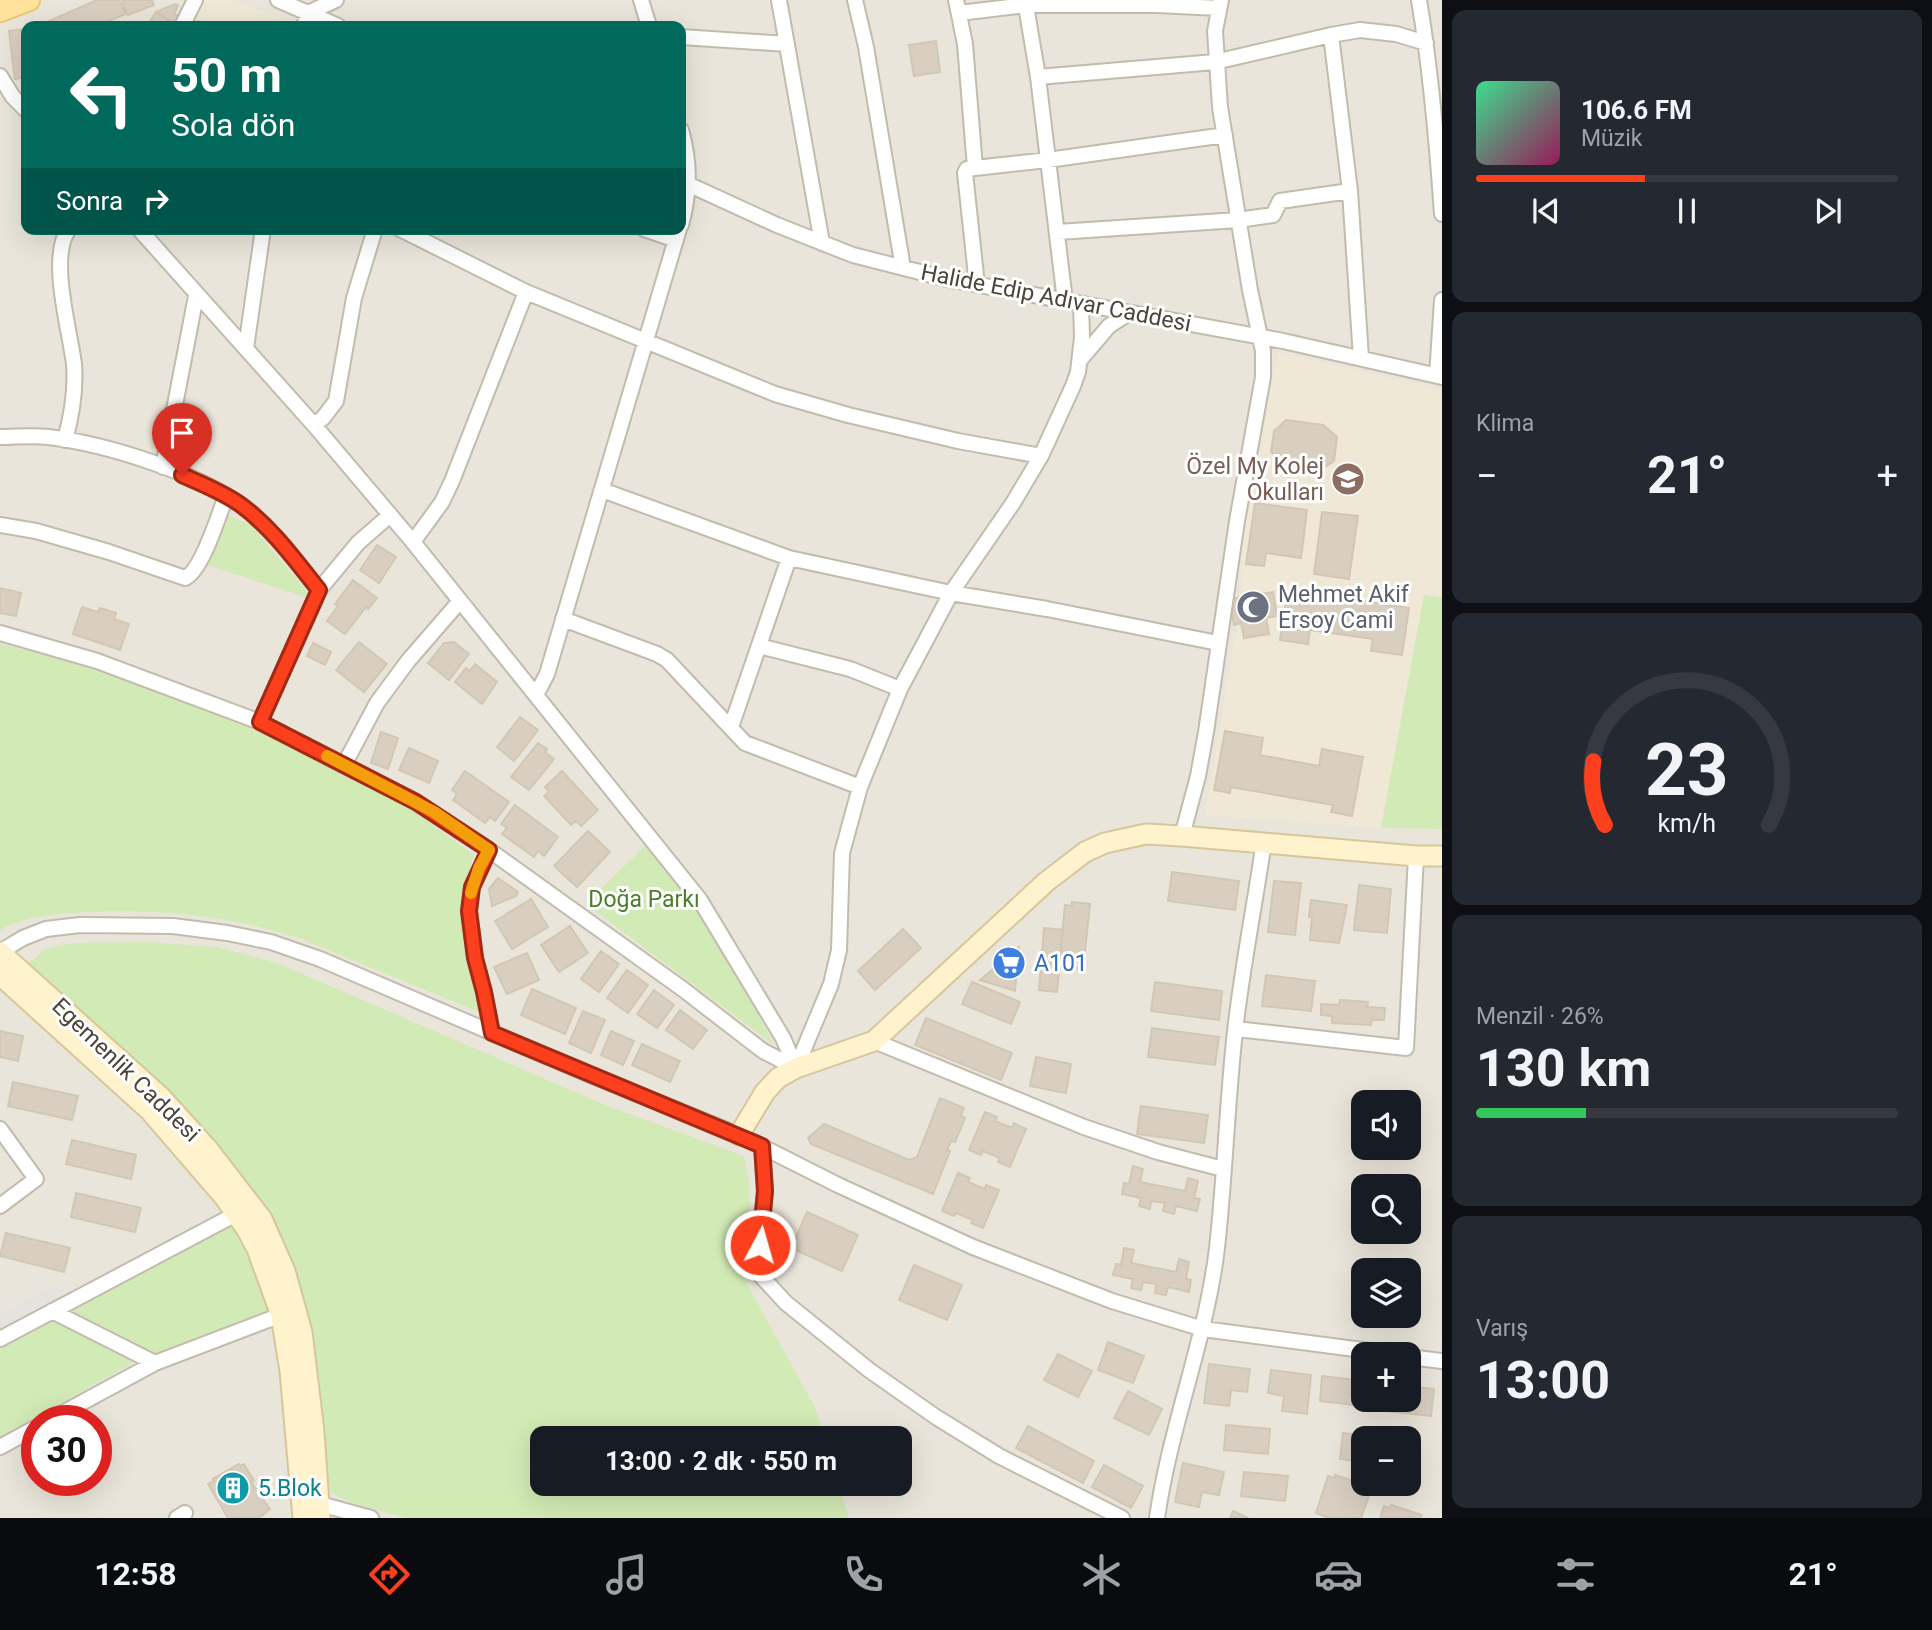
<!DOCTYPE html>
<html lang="tr">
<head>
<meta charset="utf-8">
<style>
	:root { --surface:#171b24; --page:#242831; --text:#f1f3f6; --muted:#9ea1a6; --line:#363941; --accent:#fc3f1d }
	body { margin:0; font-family:Roboto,sans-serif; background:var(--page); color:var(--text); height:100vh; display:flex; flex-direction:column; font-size:26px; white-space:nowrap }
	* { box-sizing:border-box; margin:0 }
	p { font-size:23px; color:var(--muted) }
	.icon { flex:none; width:38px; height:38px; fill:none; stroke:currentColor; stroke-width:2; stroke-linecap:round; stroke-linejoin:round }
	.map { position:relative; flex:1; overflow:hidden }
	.sheet { display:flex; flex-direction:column; gap:10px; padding:10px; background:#0d0f14; width:490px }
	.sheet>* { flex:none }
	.banner { position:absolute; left:21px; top:21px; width:665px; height:214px; border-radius:14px; box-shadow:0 7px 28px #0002; background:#00695c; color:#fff; overflow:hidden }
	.tools { position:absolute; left:1351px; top:1090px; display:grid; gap:14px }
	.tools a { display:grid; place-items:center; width:70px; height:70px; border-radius:14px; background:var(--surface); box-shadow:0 7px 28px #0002; font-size:35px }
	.speed { position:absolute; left:21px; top:1405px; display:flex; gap:14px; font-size:35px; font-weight:700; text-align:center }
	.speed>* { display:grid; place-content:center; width:91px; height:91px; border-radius:50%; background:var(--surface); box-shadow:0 7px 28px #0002; line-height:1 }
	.speed .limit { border:10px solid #d22; background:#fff; color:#111 }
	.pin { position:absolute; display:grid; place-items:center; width:60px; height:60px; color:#fff; margin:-72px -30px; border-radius:50% 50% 50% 0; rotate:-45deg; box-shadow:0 0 7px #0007 }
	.pin .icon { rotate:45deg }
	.me { position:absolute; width:77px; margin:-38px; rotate:6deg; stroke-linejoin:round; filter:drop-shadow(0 0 5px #0008) }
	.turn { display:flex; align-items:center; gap:24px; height:147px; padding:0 35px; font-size:32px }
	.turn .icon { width:91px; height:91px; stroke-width:2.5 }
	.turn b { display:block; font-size:49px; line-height:60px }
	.then { display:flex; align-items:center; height:66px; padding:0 35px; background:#0003; gap:14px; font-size:26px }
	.big { font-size:52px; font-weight:700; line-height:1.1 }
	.sheet .tile { flex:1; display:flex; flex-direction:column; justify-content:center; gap:10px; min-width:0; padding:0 24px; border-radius:14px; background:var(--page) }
	.sheet .dial { align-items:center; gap:0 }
	.dial svg { height:182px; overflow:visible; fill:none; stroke:var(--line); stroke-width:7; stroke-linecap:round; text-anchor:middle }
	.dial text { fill:var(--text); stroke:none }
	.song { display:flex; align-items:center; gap:21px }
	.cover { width:84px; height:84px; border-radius:10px; background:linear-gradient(135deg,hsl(150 70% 55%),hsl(330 70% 35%)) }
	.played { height:7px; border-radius:4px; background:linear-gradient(90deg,var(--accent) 40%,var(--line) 40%) }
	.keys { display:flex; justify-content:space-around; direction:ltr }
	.heat { display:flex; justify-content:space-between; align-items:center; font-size:38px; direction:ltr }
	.charge { height:10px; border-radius:5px; background:linear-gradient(90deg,#34c759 26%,var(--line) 0) }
	.trip { position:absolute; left:530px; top:1426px; width:382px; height:70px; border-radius:14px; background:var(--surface); box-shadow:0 7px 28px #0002; font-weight:700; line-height:70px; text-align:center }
	.tab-bar { display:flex; height:112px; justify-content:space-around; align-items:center; background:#090b0e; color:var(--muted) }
	.tab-bar .icon { width:49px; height:49px }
	.tab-bar .selected { color:var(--accent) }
	.tab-bar b { font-size:32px; color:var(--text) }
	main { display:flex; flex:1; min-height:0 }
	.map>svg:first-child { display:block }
</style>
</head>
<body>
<main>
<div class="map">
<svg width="1442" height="1518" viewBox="0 0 1442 1518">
	<rect width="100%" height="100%" fill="#f6f3ec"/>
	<path fill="#eae5da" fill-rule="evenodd" d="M0 0H1442V1518H0ZM26 26H681V229H26ZM1363 1102H1409V1148H1363ZM1363 1186H1409V1232H1363ZM1363 1270H1409V1316H1363ZM1363 1354H1409V1400H1363ZM37 1421H96V1480H37ZM542 1438H900V1484H542ZM1363 1438H1409V1484H1363Z"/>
	<path fill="#efe8d6" d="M204 0H233L289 22 288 26H190Z
		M1278 352 1442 390V598L1424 595 1381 828 1205 815 1237 624 1241 623 1244 638 1268 634 1266 618 1277 615 1273 592 1239 598 1244 570 1237 568Z"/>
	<path fill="#d2eab5" d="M228 515 251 525 310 595 309 598 204 564Z
		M1424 595 1442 598V829L1381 828Z
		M0 644 32 651 123 679 240 723 403 803 474 855C462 893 460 930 469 969 472 985 477 997 479 1012L304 940C234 916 162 909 88 912 59 914 27 915 0 930Z
		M646 845C698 905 738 974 774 1045L586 904Z
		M147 942 217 947 277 963 605 1105 744 1156 749 1182 750 1221 742 1254 747 1284 815 1407 825 1438H542V1484H838L849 1518H406L355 1504 330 1492C321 1394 317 1292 265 1205L161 1084 27 965 45 949 72 943Z
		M232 1225 247 1250 269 1312 153 1354 69 1313Z
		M58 1321 131 1359V1364L0 1437V1349L50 1323Z"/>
	<path fill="#e5e3e0" d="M52 1287 61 1291 69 1302 0 1339V1314Z"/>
	<path fill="#d8cfc1" stroke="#d3c7b4" stroke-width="2" d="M97 0H119L126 14 97 26H51L49 21Z
		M122 0H152L154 5 128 15Z
		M175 4 178 5 174 14 182 17 178 26H167L170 21 156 12Z
		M156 12 170 21 167 26H147Z
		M197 21 212 26H195Z
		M26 29V77L15 79 9 31Z
		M936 41 940 72 914 76 909 45Z
		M1286 420 1323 425 1337 437 1334 461 1321 470 1282 465 1271 452 1274 431Z
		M1255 503 1307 510 1301 558 1266 553 1264 566 1246 564Z
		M1322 512 1358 516 1349 579 1314 574Z
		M377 545 396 557 379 583 360 570Z
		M353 580 377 598 368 609 366 607 345 634 327 621 338 606 335 604Z
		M0 588 21 593 16 616 0 613Z
		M1288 590 1409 608 1402 655 1371 651 1373 639 1310 630 1308 644 1280 640Z
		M1273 592 1277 616 1266 618 1269 634 1244 638 1241 623 1234 625 1229 599Z
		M82 607 98 612 100 608 116 613 114 619 129 624 120 650 73 634Z
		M359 642 387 664 364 692 336 670Z
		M454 642 469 654 449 680 428 663 444 643Z
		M313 643 331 652 325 665 307 656Z
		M475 664 497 682 482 704 455 682 466 668 470 671Z
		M520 717 538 730 514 761 497 747Z
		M1225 731 1263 738 1260 755 1319 766 1322 749 1363 757 1352 816 1331 812 1333 805 1231 787 1230 793 1214 790Z
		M381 732 398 738 388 769 371 763Z
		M538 743 547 749 545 752 554 759 529 790 511 777Z
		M409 748 438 761 429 783 399 770Z
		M465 771 509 802 495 821 490 817 485 823 453 800 457 794 452 790Z
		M562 771 598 810 581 826 576 821 571 825 544 796 549 792 545 787Z
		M515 805 558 837 544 856 538 851 534 857 502 834 507 828 501 824Z
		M588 831 610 852 577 887 554 866Z
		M1172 872 1239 881 1235 910 1168 901Z
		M498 878 518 892 516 896 492 906 489 889Z
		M1274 881 1301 883 1295 935 1268 932Z
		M1359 885 1391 889 1387 933 1354 930Z
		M531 899 548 927 512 949 495 921Z
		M1311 900 1347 905 1339 943 1310 940 1312 917H1309Z
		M1072 902 1090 904 1083 970 1059 967 1065 905 1072 906Z
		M570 926 588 953 559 972 541 945Z
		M1044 928 1063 930 1057 992 1039 990Z
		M903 929 921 948 875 990 858 971Z
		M1019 947 1015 991 980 980Z
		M601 951 619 964 599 992 581 979Z
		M527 953 539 980 507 994 494 967Z
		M627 970 648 985 628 1013 607 998Z
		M1266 975 1315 981 1311 1011 1262 1006Z
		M972 982 1020 1002 1011 1024 962 1004Z
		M1155 982 1222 991 1219 1020 1151 1011Z
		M532 989 576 1008 565 1034 521 1015Z
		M654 990 674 1005 657 1028 637 1014Z
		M1340 1000 1368 1002 1367 1007 1385 1008 1384 1020H1372L1371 1025 1332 1023V1016L1321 1015V1004L1339 1005Z
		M680 1010 707 1030 693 1049 666 1030Z
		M583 1011 605 1020 591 1053 569 1043Z
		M926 1018 1012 1053 1001 1080 915 1045Z
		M1152 1028 1219 1037 1215 1065 1148 1057Z
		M0 1031 23 1036 18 1061 0 1057Z
		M611 1031 634 1041 623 1065 601 1055Z
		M642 1044 680 1061 670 1082 632 1065Z
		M1036 1057 1071 1064 1066 1093 1030 1086Z
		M13 1082 78 1096 72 1120 8 1106Z
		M940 1098 964 1108 961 1116 965 1118 955 1142 951 1141 947 1150 950 1151 933 1194 811 1144 808 1138 824 1124 909 1160 917 1157Z
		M1141 1106 1208 1115 1204 1143 1137 1134Z
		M985 1112 997 1117 995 1121 1012 1128 1014 1123 1026 1129 1010 1167 998 1162 1000 1158 983 1151 981 1155 969 1150Z
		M72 1140 136 1155 131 1179 66 1164Z
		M1133 1166 1143 1169 1140 1182 1185 1191 1188 1178 1198 1181 1194 1198 1200 1199 1197 1211 1176 1206 1174 1214 1163 1211 1165 1203 1151 1201 1150 1209 1139 1206 1141 1198 1122 1194 1124 1183 1129 1184Z
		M958 1173 970 1178 968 1182 985 1189 986 1185 999 1190 983 1228 971 1223 973 1220 956 1213 954 1216 942 1211Z
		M76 1193 141 1208 135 1232 71 1217Z
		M807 1212 858 1235 842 1271 791 1248Z
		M6 1233 70 1248 64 1272 0 1256Z
		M1124 1248 1134 1250 1131 1263 1176 1272 1179 1259 1189 1262 1186 1279 1191 1280 1189 1292 1168 1287 1166 1295 1155 1293 1156 1284 1143 1282 1141 1290 1131 1288 1133 1279 1113 1275 1116 1264 1121 1265Z
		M914 1265 962 1285 947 1320 899 1300Z
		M1108 1342 1144 1356 1133 1383 1098 1370Z
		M1058 1354 1092 1371 1078 1397 1044 1380Z
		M1209 1364 1250 1369 1247 1392 1231 1390 1229 1406 1204 1403Z
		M1271 1370 1311 1375 1307 1414 1282 1411 1284 1396 1268 1393Z
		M1322 1376 1363 1381V1406L1320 1401Z
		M1409 1386 1434 1389 1431 1416 1376 1410 1377 1400H1409Z
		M1128 1391 1162 1409 1149 1435 1114 1418Z
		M1226 1425 1270 1429 1268 1454 1224 1450Z
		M1028 1426 1094 1461 1083 1483 1016 1448Z
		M1343 1433 1393 1438H1363V1462L1340 1459Z
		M1183 1463 1224 1472 1219 1495 1202 1492 1199 1507 1175 1502Z
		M239 1464 240 1466 244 1464 254 1481 251 1482 270 1509 259 1518H228L208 1484 214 1481 213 1479Z
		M1104 1465 1143 1486 1131 1508 1092 1487Z
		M1244 1472 1288 1476 1285 1501 1241 1496Z
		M1335 1475 1366 1485 1364 1489 1371 1490 1361 1518H1329L1316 1513 1328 1476 1335 1478Z
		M1391 1505 1422 1515 1421 1518H1380L1384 1506 1390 1508Z
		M1233 1511 1248 1518H1230Z"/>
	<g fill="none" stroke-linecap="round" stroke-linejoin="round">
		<defs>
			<path id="street" d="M278 0 338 26
				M641 0 649 26
				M779 0 822 243
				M855 0 866 47 903 268
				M956 0 965 44 975 168 1048 160 1225 135
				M1025 0 1038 77 1065 301
				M1419 0C1431 71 1437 142 1442 214
				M959 13 1026 5H1156L1219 8
				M182 26 195 0
				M304 26 308 13 336 0
				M1331 35 1350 191 1361 358
				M681 37 787 44
				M0 76 13 97 26 110
				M1038 77 1215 62 1331 35 1360 30 1396 34 1426 43
				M681 130C690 161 690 193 681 225
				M975 168 967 169 965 173 977 285
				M681 181 777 225 853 255 947 279 1283 341 1442 377
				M139 229 314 425 413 542 700 900 783 1038 796 1068
				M400 229 526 292 775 394 848 415 958 441 1041 456
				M644 229 676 240
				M1058 232 1238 220 1273 215 1280 201 1350 191
				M246 348 263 229
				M1080 360 1109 326 1129 313
				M1437 376 1442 300
				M314 425 323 418 336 401 354 298 375 229
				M0 437C16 437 32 435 48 437 106 444 192 471 239 504 271 526 295 560 319 590
				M65 440C72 415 76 390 74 364 70 331 48 256 69 229
				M163 467 196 296
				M602 490 789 558 951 593 1047 609 1218 643
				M0 525 36 531 109 552 185 578C202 571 219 514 226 496
				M413 542 442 502 452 481 526 292
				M563 619 657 654 667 660 745 743 860 787
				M0 633 97 661 260 722 416 802 489 850 684 990 763 1051 796 1068
				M759 646 850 669 900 689
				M536 695 547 674 679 229
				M260 722 319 590 358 543 390 515
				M731 727 789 558
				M344 765 377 703 408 661 460 601
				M1182 836 1198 776 1206 732 1237 521 1263 377V351L1250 290 1220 107 1215 31 1221 0
				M489 850 472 887 469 911 475 958 484 992 492 1033
				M0 952 23 938 46 929 80 925 173 926 227 933 271 942 320 959 593 1076 739 1135 838 1185 973 1247 1112 1301 1203 1329 1393 1354
				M1236 1029 1406 1048 1416 856
				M874 1041 1084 1127 1158 1152 1223 1169
				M796 1068 831 984 839 950 842 853 860 787 900 689 951 593 1013 503 1041 456 1073 386 1078 372 1082 337 1081 304
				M0 1129 36 1179 0 1206
				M762 1146 765 1191 757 1260 762 1277 786 1303 869 1370 936 1417 999 1456 1122 1518
				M52 1311 155 1363
				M0 1339 236 1214
				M1409 1357 1442 1361
				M48 1421 155 1363 281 1315
				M0 1447 37 1427
				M320 1504 371 1518
				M177 1518 185 1513
				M1157 1518C1170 1426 1206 1340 1217 1248 1225 1176 1227 1103 1235 1031 1242 968 1255 904 1264 841"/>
			<path id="secondary" d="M0 952 161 1097 208 1149 262 1219 285 1271 302 1332 314 1432 320 1518
				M0 975 150 1111 225 1198 247 1230 257 1249 281 1315 290 1371 303 1518
				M739 1135 765 1092 778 1078 796 1068 874 1041 1046 882 1085 852 1105 843 1146 834 1182 836 1416 856H1442"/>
			<path id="primary" d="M0 11 29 0"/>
		</defs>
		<use href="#street" stroke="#c2bbae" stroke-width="18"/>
		<use href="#secondary" stroke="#d6c79b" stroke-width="23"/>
		<use href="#primary" stroke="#e6c16a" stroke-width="24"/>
		<use href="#street" stroke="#fff" stroke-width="14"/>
		<use href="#secondary" stroke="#fff3cd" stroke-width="19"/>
		<use href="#primary" stroke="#ffe39c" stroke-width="21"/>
	</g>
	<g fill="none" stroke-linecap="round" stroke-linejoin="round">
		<defs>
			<path id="route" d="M182 475C202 484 223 492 241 505 272 528 295 560 319 590L260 722 416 802 489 850 472 887 469 911 475 958 484 992 492 1033 762 1146 765 1191 760 1245"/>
		</defs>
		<use href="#route" stroke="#a42913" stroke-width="18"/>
		<use href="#route" stroke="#fc3f1d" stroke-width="12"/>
		<path stroke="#f59e0b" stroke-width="12" d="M327 756 434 812 489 850 479 868 471 893"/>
	</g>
	<defs>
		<symbol id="school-disc" viewBox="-11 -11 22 22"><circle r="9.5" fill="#8d6e63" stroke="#fff"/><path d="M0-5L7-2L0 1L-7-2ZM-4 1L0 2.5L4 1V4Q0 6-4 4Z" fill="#fff"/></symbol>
		<symbol id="mosque-disc" viewBox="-11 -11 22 22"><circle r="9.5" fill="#6b7280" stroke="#fff"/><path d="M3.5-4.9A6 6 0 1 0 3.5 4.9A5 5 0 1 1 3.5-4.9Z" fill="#fff"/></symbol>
		<symbol id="supermarket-disc" viewBox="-11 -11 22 22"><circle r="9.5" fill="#3f7fe0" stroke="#fff"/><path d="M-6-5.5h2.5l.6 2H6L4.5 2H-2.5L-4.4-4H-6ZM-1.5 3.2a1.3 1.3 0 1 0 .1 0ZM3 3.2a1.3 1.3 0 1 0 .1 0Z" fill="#fff"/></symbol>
		<symbol id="building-disc" viewBox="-11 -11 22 22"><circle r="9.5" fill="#0f9aa8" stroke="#fff"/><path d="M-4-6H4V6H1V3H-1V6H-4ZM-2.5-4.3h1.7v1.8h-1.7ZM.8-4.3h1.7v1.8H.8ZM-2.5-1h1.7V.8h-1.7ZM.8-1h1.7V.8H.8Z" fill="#fff"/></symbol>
	</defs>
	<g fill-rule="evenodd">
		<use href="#school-disc" x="1329" y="460" width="38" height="38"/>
		<use href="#mosque-disc" x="1234" y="588" width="38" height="38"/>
		<use href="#supermarket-disc" x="990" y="944" width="38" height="38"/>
		<use href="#building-disc" x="214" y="1469" width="38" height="38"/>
	</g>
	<g text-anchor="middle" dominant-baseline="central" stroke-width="6" stroke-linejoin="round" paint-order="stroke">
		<g font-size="23" fill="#4b4439" stroke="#fff">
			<text transform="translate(1056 298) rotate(11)">Halide Edip Adıvar Caddesi</text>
			<text transform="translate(126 1070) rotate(44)">Egemenlik Caddesi</text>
		</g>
		<g font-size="23" fill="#785e54" stroke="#fff" text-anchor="end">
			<text x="1324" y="466">Özel My Kolej<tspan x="1324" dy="26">Okulları</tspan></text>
		</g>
		<g font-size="23" fill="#5b616d" stroke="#fff" text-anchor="start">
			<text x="1278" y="594">Mehmet Akif<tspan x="1278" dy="26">Ersoy Cami</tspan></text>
		</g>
		<g font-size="23" fill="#4a7f2a" stroke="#fff">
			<text x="644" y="899">Doğa Parkı</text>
		</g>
		<g font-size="23" fill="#366cbe" stroke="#fff" text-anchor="start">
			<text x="1034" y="963">A101</text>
		</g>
		<g font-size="23" fill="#0d838f" stroke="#fff" text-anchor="start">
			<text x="258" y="1488">5.Blok</text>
		</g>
	</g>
</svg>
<div class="tools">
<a><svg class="icon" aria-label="sound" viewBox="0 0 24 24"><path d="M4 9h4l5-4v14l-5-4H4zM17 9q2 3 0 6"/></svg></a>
<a><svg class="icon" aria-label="search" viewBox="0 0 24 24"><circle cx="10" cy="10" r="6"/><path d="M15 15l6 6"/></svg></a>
<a><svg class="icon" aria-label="layers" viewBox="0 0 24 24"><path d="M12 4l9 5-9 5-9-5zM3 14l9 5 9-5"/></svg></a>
<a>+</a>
<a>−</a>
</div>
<div class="speed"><div class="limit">30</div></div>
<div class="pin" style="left:182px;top:475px;background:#d93025"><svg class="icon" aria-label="arrive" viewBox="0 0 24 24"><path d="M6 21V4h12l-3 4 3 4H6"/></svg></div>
<svg class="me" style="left:760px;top:1245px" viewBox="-20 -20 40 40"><circle r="17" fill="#fc3f1d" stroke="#fff" stroke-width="3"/><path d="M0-11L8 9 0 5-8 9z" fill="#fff"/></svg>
<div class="trip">13:00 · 2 dk · 550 m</div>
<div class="banner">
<div class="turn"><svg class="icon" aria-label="left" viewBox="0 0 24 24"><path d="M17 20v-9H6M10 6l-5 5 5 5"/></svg><div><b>50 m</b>Sola dön</div></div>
<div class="then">Sonra<svg class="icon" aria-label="right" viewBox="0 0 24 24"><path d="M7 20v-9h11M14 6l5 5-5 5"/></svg></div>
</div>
</div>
<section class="sheet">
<div class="tile">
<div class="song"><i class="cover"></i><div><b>106.6 FM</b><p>Müzik</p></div></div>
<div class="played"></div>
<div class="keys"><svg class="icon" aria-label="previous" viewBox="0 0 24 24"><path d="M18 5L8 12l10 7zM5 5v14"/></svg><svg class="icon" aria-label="pause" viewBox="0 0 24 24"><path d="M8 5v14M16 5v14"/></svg><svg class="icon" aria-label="next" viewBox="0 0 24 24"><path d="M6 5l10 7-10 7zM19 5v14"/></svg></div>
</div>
<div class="tile"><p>Klima</p>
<div class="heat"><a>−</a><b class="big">21°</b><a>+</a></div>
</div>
<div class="tile dial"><svg viewBox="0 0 100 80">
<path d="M14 69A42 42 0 1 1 86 69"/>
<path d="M14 69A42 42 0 0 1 9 41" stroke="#fc3f1d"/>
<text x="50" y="56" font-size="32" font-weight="700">23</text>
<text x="50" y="72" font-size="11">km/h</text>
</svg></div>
<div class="tile"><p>Menzil · 26%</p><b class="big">130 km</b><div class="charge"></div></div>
<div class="tile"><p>Varış</p><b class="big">13:00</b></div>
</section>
</main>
<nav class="tab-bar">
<b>12:58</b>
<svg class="icon selected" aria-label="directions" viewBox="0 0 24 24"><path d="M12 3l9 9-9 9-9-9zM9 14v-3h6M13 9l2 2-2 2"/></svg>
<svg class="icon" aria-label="music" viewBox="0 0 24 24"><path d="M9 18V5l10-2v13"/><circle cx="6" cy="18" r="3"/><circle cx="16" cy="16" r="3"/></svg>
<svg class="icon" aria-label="phone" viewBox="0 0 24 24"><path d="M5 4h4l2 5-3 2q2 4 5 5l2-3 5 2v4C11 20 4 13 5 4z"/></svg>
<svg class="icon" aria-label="climate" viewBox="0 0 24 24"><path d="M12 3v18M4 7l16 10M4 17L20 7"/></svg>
<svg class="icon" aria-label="car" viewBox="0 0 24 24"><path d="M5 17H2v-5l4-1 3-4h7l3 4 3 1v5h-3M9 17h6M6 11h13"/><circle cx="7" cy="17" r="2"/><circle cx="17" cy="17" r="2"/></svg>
<svg class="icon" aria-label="filters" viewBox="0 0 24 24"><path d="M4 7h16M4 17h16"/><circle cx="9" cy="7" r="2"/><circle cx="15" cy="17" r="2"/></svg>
<b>21°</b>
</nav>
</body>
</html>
